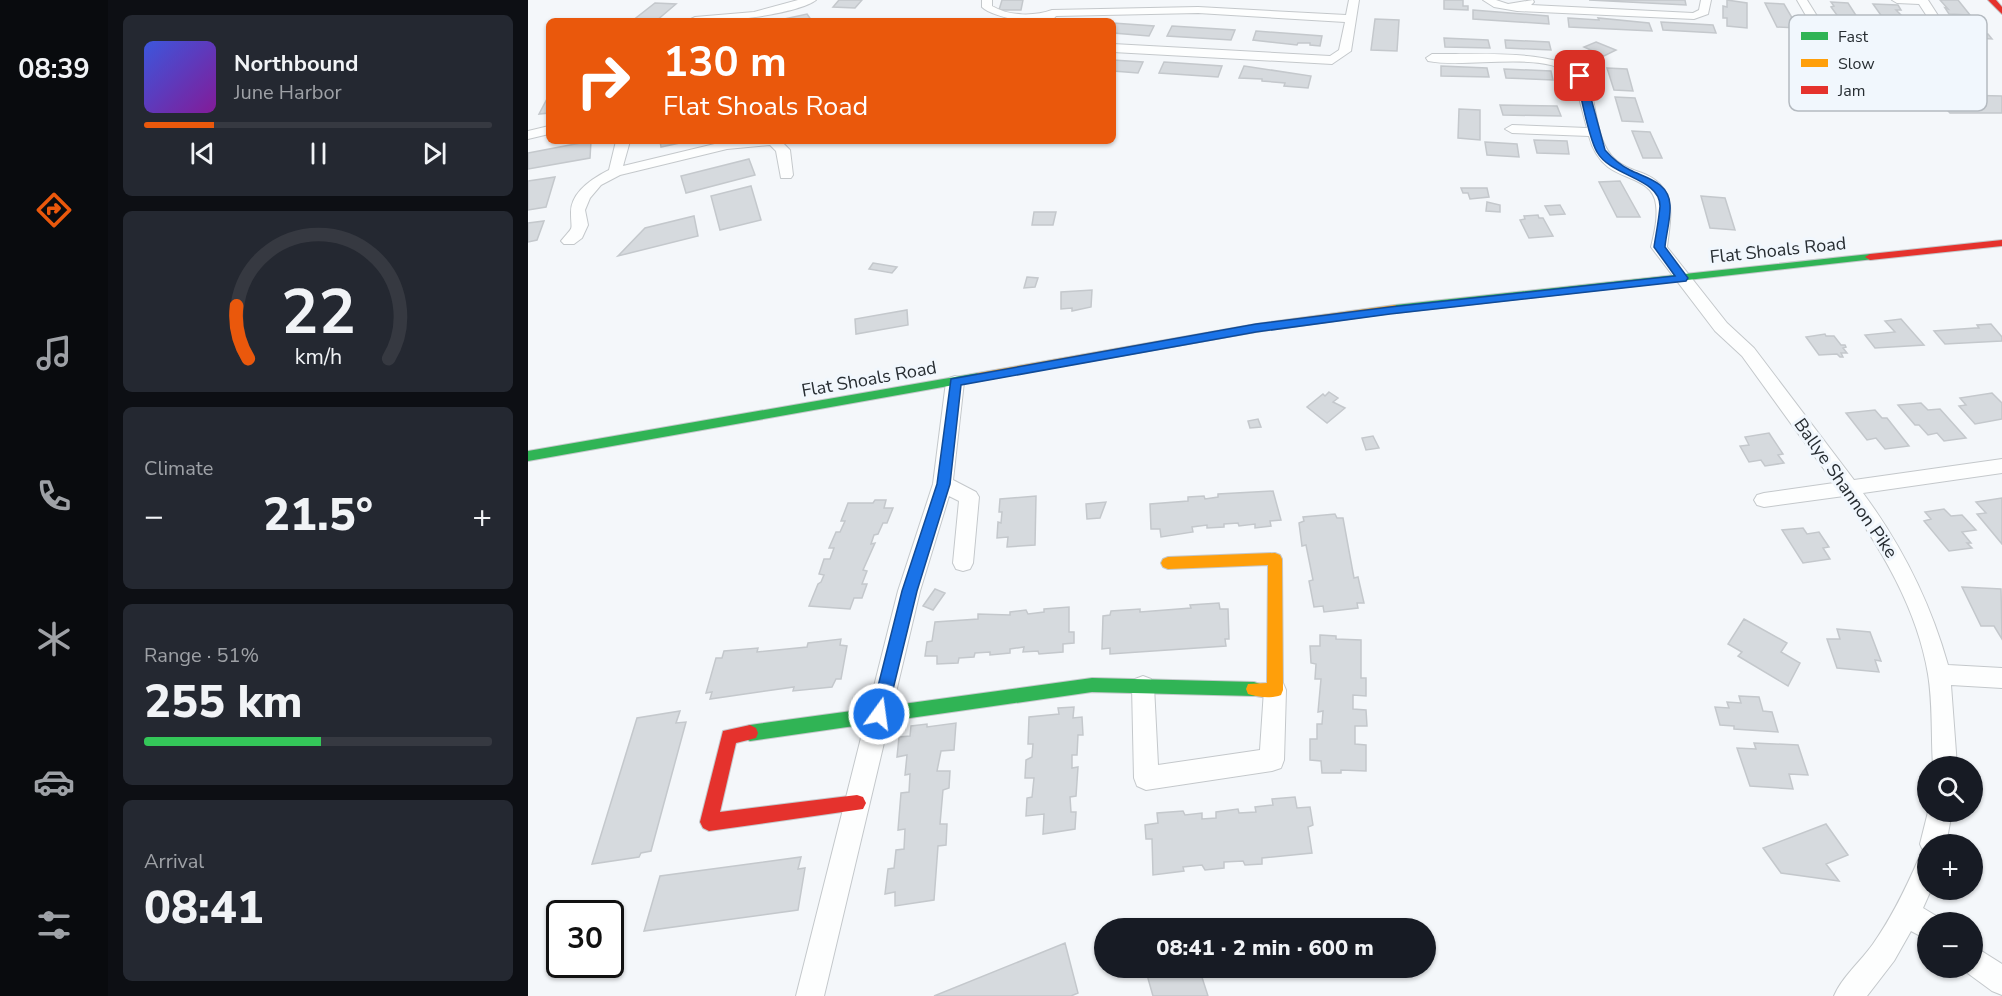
<!DOCTYPE html>
<html lang="en">
<head>
<meta charset="utf-8">
<style>
	:root { --surface:#171b24; --page:#242831; --text:#f1f3f6; --muted:#9ea1a6; --line:#363941; --accent:#ea580c }
	body { margin:0; font-family:"Nunito Sans",sans-serif; background:var(--page); color:var(--text); height:100vh; display:flex; flex-direction:column; font-size:22px; white-space:nowrap }
	* { box-sizing:border-box; margin:0 }
	p { font-size:20px; color:var(--muted) }
	.icon { flex:none; width:33px; height:33px; fill:none; stroke:currentColor; stroke-width:2; stroke-linecap:round; stroke-linejoin:round }
	.map { position:relative; flex:1; overflow:hidden }
	.panel { display:flex; flex-direction:column; gap:15px; padding:15px; background:#0d0f14; width:420px }
	.panel>* { flex:none }
	.guide { position:absolute; left:18px; top:18px; width:570px; height:126px; border-radius:9px; box-shadow:0 2px 4px #0004; background:#ea580c; color:#fff; overflow:hidden }
	.fabs { position:absolute; left:1389px; top:756px; display:grid; gap:12px }
	.fabs a { display:grid; place-items:center; width:66px; height:66px; border-radius:50%; background:var(--surface); box-shadow:0 2px 4px #0004; font-size:30px }
	.speed { position:absolute; left:18px; top:900px; display:flex; gap:12px; font-size:30px; font-weight:700; text-align:center }
	.speed>* { display:grid; place-content:center; width:78px; height:78px; border-radius:50%; background:var(--surface); box-shadow:0 2px 4px #0004; line-height:1 }
	.speed .limit { border:3px solid #111; border-radius:9px; background:#fff; color:#111 }
	.pin { position:absolute; display:grid; place-items:center; width:51px; height:51px; color:#fff; margin:-26px; border-radius:12px; box-shadow:0 3px 9px #0006 }
	.me { position:absolute; width:66px; margin:-33px; rotate:14deg; stroke-linejoin:round; filter:drop-shadow(0 0 4px #0008) }
	.turn { display:flex; align-items:center; gap:21px; height:126px; padding:0 18px; font-size:27px }
	.turn .icon { width:78px; height:78px; stroke-width:2.5 }
	.turn b { display:block; font-size:42px; line-height:51px }
	.big { font-size:45px; font-weight:800; line-height:1.1 }
	.panel .widget { flex:1; display:flex; flex-direction:column; justify-content:center; gap:9px; min-width:0; padding:0 21px; border-radius:9px; background:var(--page) }
	.panel .dial { align-items:center; gap:0 }
	.dial svg { height:156px; overflow:visible; fill:none; stroke:var(--line); stroke-width:7; stroke-linecap:round; text-anchor:middle }
	.dial text { fill:var(--text); stroke:none }
	.song { display:flex; align-items:center; gap:18px }
	.cover { width:72px; height:72px; border-radius:9px; background:linear-gradient(135deg,hsl(230 70% 55%),hsl(290 70% 35%)) }
	.played { height:6px; border-radius:3px; background:linear-gradient(90deg,var(--accent) 20%,var(--line) 20%) }
	.keys { display:flex; justify-content:space-around; direction:ltr }
	.heat { display:flex; justify-content:space-between; align-items:center; font-size:33px; direction:ltr }
	.charge { height:9px; border-radius:4px; background:linear-gradient(90deg,#34c759 51%,var(--line) 0) }
	.trip { position:absolute; left:566px; top:918px; width:342px; height:60px; border-radius:30px; background:var(--surface); box-shadow:0 2px 4px #0004; font-weight:800; line-height:60px; text-align:center }
	main { display:flex; flex:1; min-height:0 }
	.dock { display:flex; flex-direction:column; width:108px; justify-content:space-around; align-items:center; background:#090b0e; color:var(--muted) }
	.dock .icon { width:42px; height:42px }
	.dock .current { color:var(--accent) }
	.dock b { font-size:27px; color:var(--text) }
	.map>svg:first-child { display:block }
</style>
</head>
<body>
<main>
<nav class="dock">
<b>08:39</b>
<svg class="icon current" aria-label="directions" viewBox="0 0 24 24"><path d="M12 3l9 9-9 9-9-9zM9 14v-3h6M13 9l2 2-2 2"/></svg>
<svg class="icon" aria-label="music" viewBox="0 0 24 24"><path d="M9 18V5l10-2v13"/><circle cx="6" cy="18" r="3"/><circle cx="16" cy="16" r="3"/></svg>
<svg class="icon" aria-label="phone" viewBox="0 0 24 24"><path d="M5 4h4l2 5-3 2q2 4 5 5l2-3 5 2v4C11 20 4 13 5 4z"/></svg>
<svg class="icon" aria-label="climate" viewBox="0 0 24 24"><path d="M12 3v18M4 7l16 10M4 17L20 7"/></svg>
<svg class="icon" aria-label="car" viewBox="0 0 24 24"><path d="M5 17H2v-5l4-1 3-4h7l3 4 3 1v5h-3M9 17h6M6 11h13"/><circle cx="7" cy="17" r="2"/><circle cx="17" cy="17" r="2"/></svg>
<svg class="icon" aria-label="filters" viewBox="0 0 24 24"><path d="M4 7h16M4 17h16"/><circle cx="9" cy="7" r="2"/><circle cx="15" cy="17" r="2"/></svg>
</nav>
<section class="panel">
<div class="widget">
<div class="song"><i class="cover"></i><div><b>Northbound</b><p>June Harbor</p></div></div>
<div class="played"></div>
<div class="keys"><svg class="icon" aria-label="previous" viewBox="0 0 24 24"><path d="M18 5L8 12l10 7zM5 5v14"/></svg><svg class="icon" aria-label="pause" viewBox="0 0 24 24"><path d="M8 5v14M16 5v14"/></svg><svg class="icon" aria-label="next" viewBox="0 0 24 24"><path d="M6 5l10 7-10 7zM19 5v14"/></svg></div>
</div>
<div class="widget dial"><svg viewBox="0 0 100 80">
<path d="M14 69A42 42 0 1 1 86 69"/>
<path d="M14 69A42 42 0 0 1 8 42" stroke="#ea580c"/>
<text x="50" y="56" font-size="32" font-weight="700">22</text>
<text x="50" y="72" font-size="11">km/h</text>
</svg></div>
<div class="widget"><p>Climate</p>
<div class="heat"><a>−</a><b class="big">21.5°</b><a>+</a></div>
</div>
<div class="widget"><p>Range · 51%</p><b class="big">255 km</b><div class="charge"></div></div>
<div class="widget"><p>Arrival</p><b class="big">08:41</b></div>
</section>
<div class="map">
<svg width="1474" height="996" viewBox="0 0 1474 996">
	<rect width="100%" height="100%" fill="#f4f7fa"/>
	<path fill="#d6dade" stroke="#c4c8cc" stroke-width="1.5" d="M311 0H334L327 8 305 7Z
		M474 0H495L493 10H471Z
		M916 0H935V6H940V10L916 9Z
		M1061 0H1157L1158 5Z
		M1199 0 1219 3V28L1199 26V18H1195V6L1199 7Z
		M1412 0H1430L1442 15 1421 14 1417 8 1420 9Z
		M1303 2 1320 3 1340 34 1322 33 1303 7 1306 6Z
		M127 3 148 4 128 21H104Z
		M1237 3 1256 4 1270 28 1249 27Z
		M1345 4 1370 5 1373 10H1368L1384 26H1380L1384 32H1389L1392 36 1367 35Z
		M945 10 1020 16 1021 24 945 19Z
		M279 14 284 21H247Z
		M1424 16 1444 17 1457 34H1460L1464 39 1447 38 1443 33H1437Z
		M1040 18 1071 20 1070 18 1121 23 1124 31 1041 27Z
		M847 19 871 20 869 51 843 50Z
		M1133 22 1185 25 1188 33 1135 30Z
		M585 23 626 26 621 36 585 33Z
		M644 26 707 30 703 40 639 36Z
		M728 31 794 36 792 46 782 45V43H770L769 45 725 40Z
		M916 38 960 40 962 48 917 47Z
		M977 40 1021 42 1023 50 978 48Z
		M1068 42 1088 50 1076 56 1056 47Z
		M585 60 615 62 610 73 585 71Z
		M636 62 694 66 690 77 631 73Z
		M716 66 783 76 780 88 756 86 757 83 734 81V79L711 78Z
		M913 66 959 68 961 77 913 76Z
		M1079 68 1099 69 1105 91 1086 90Z
		M976 69 1023 71 1025 80 978 78Z
		M1432 95 1474 96V113H1422L1407 97H1434Z
		M1087 97 1107 98 1115 122 1094 121Z
		M19 99 21 113 11 114Z
		M972 105 1029 106 1033 116 975 115Z
		M931 109 952 110V140L930 138Z
		M1104 131 1122 132 1134 158H1115Z
		M1006 140 1039 141 1041 154 1009 153Z
		M63 141 62 158 0 169V153Z
		M132 141H161L133 147Z
		M957 142 989 144 991 157 959 155Z
		M221 159 227 175 158 193 153 176Z
		M27 177 18 207 0 210V181Z
		M1092 181 1112 217H1089L1071 182Z
		M223 186 233 220 192 230 183 196Z
		M933 188H959L961 197 942 199 940 193H935Z
		M1173 196 1197 198 1207 230 1182 228Z
		M959 202 972 205V212L958 211Z
		M1032 205 1037 214 1022 215 1017 206Z
		M506 212H528L525 225H504Z
		M1010 215 1011 218H1015L1025 236 1001 238 992 220 997 219 996 216Z
		M166 216 170 236 90 256 117 228Z
		M16 221 9 240 0 242V223Z
		M345 263 369 267 364 273 341 269Z
		M499 277 510 278 507 287 496 288Z
		M564 290 563 307 544 311V308L533 309V292Z
		M379 310 380 325 328 334 327 319Z
		M1373 319 1396 345 1347 348 1337 335 1367 332 1357 321Z
		M1463 324 1474 337V341L1417 344 1406 331 1447 328H1451L1449 325Z
		M1297 334 1298 336H1306L1313 345H1317L1318 347 1315 348 1319 353H1313L1315 357H1312L1309 354 1291 355 1278 337Z
		M801 392 810 398 805 402 817 408 799 423 779 407 795 394 797 396Z
		M1464 393 1474 403V419L1447 424 1431 406 1438 405 1432 398Z
		M1393 403 1400 410 1412 409 1438 438 1416 441 1409 433 1400 435 1391 425H1387L1370 405Z
		M1347 410 1354 418H1359L1381 446 1357 449 1348 438 1339 440 1318 413Z
		M730 419 733 427 722 428 720 421Z
		M1241 433 1255 454 1250 455 1256 463 1237 466 1233 460 1221 462 1212 446 1221 445 1217 437Z
		M845 436 851 448 838 450 834 438Z
		M745 491 753 520 742 521 743 526 727 528V524L711 526 710 523 696 524V527L679 528V525L664 527 665 532 633 537 632 529H623L622 504 660 501V497L676 496 677 499 690 497V494Z
		M508 496 507 545 479 547 480 537 469 538 470 522 473 523 474 512H471L472 499Z
		M1474 498V544L1449 514 1458 513 1448 502Z
		M347 500H358L356 508H365L359 523H355L350 534 346 535 343 544 347 543 335 570 339 571 334 584H339L334 598H326L322 609 281 606 290 584 293 582 296 575 291 574 296 559H302L306 548H301L308 532H312L317 521H313L320 503H345Z
		M578 502 572 518 559 519 558 504Z
		M1416 509 1423 516 1434 515 1448 530 1434 532 1443 543H1439L1444 548 1421 551 1396 521 1403 519 1397 512Z
		M807 514 809 518H815L826 578 830 577 836 603H829L830 608 796 612 795 606 786 607 781 581 785 580 778 545 774 546 771 523 776 521 775 517Z
		M1275 528 1279 534 1291 532 1301 547 1295 548 1302 559 1275 563 1254 530Z
		M1434 587 1473 589 1474 639 1466 626H1453Z
		M407 589 417 593 405 610 395 606Z
		M691 603 692 609H700L701 639H697L698 646 582 654V648L574 649 575 616 582 615 583 611 612 609V612L663 608 662 605Z
		M541 607V632H546V643L535 644V652L511 654 510 651 495 652 496 647 482 649V653L462 655V652L447 653 446 657 431 658 430 663 409 664V656H397L399 642 404 641 407 622 450 619V614L482 615V612L498 610 500 614 516 612V609Z
		M1216 619 1259 643 1253 652 1272 663 1260 686 1210 656 1214 652 1200 644Z
		M1309 629 1342 632 1353 661 1347 660 1351 672 1309 668 1299 639H1312Z
		M792 635 808 636V639L833 640V678H838V696L825 695V709L838 710 839 726H827V744L838 745V771L813 770V773H794L793 761 782 760V739H789V724H794L795 711 790 712 793 679H787L788 664 783 663 782 646H792Z
		M313 639 312 645 319 646 313 679H308L304 687 265 691 266 687 182 699 184 692 178 693 188 658H194L196 651 230 648 229 652 279 647 280 643Z
		M1211 696 1231 697 1235 711 1244 712 1250 732 1206 729V726L1192 725 1187 707 1201 708 1199 702 1213 703Z
		M546 707 545 718 554 717 555 735H550L549 755H544V768L550 767 548 796 542 797 543 812H548L547 829 515 834 516 814 498 816 499 798 504 797 506 778H497L498 760 504 757 505 744H500L501 717 531 714 530 708Z
		M152 711 148 723 158 722 123 851 113 853 111 857 64 864 109 718Z
		M428 723 426 750 413 751 409 771H422L421 788 415 790 412 824H419L418 845 410 846 406 900 367 906V892L357 894 360 869 366 868 368 850 376 849 377 829 370 830 373 793 381 792 382 774 377 775 379 755 369 757 371 737 382 736 383 726 399 724V727Z
		M1226 743 1270 745 1280 775 1261 774 1265 789 1222 786 1209 748 1228 749Z
		M767 797 769 808 782 807 785 825 780 827 784 853 734 858V864L717 865 715 861 696 862V868L677 870 674 865 655 867 656 871 625 875 624 839H618L617 825 630 823 629 813 655 811 657 815 674 813V819L688 818V812L710 809 711 813 728 812 727 807 745 805 744 799Z
		M1298 824 1320 855 1298 864 1311 881 1253 873 1235 848Z
		M273 857 270 869 277 868 270 910 116 931 132 876Z
		M537 943 550 993 543 996H406Z
		M639 968H671L680 996H625L619 975Z"/>
	<g fill="none" stroke-linecap="round" stroke-linejoin="round">
		<defs>
			<path id="street" d="M270 0H288C271 14 183 25 161 20L167 17 226 12Z
				M454 0H464V6C482 17 508 16 524 10L670 7 818 15 821 0H831L823 51 804 64 585 52V44L802 56 811 50 817 22 670 13 528 16C520 29 465 18 454 7Z
				M955 0H968L980 4 1005 0 1006 2 1003 5 1165 13 1171 10 1173 0H1183L1180 14 1166 19 989 11 966 7Z
				M1269 0H1279L1294 24 1292 26H1284Z
				M1364 0H1400L1420 31 1418 33H1410L1391 4 1369 3Z
				M904 54C937 55 1047 47 1060 81 1069 105 1067 135 1083 155 1091 165 1103 169 1114 173 1150 187 1143 215 1139 247L1199 323 1226 348 1326 480 1474 459V473L1335 493C1374 546 1402 601 1420 665L1474 668V688L1423 685 1429 766H1405C1403 736 1405 704 1400 674 1389 608 1353 549 1316 496L1236 507 1229 505 1226 500 1229 495 1236 493 1306 483 1214 356 1187 331 1123 247C1126 234 1130 219 1128 205 1126 180 1097 180 1080 167 1070 159 1064 148 1061 136L984 133 977 129 984 125 1059 128 1045 75C1013 50 939 69 900 61L898 58Z
				M21 126V134L0 139V131Z
				M88 141H102L95 166 199 141H253L262 150 265 175 263 178H253L248 151 242 145 199 149 92 175 73 185 62 198 57 210 60 225 54 238 46 244H36L33 241C47 224 43 233 43 212 43 192 65 178 81 170Z
				M427 376 433 378 436 382 425 480 448 492 451 497 445 563 442 569 435 571 428 569 425 563 431 501 421 496 392 591 296 996H268L370 591 405 484 418 382 421 378Z
				M615 676 623 679 626 686 630 765 732 750 736 690 739 683 747 680 755 683 758 690 756 760 753 768 744 771 618 790 609 786 606 778 604 686 607 679Z
				M1400 812H1424L1418 844H1400V890H1403L1395 908 1410 917 1412 922H1400V940L1383 931 1366 961 1339 996H1306C1314 977 1333 961 1345 944 1364 917 1378 888 1391 858L1399 854 1396 853 1392 844Z
				M1444 945 1474 964V995L1464 991 1434 969 1444 968Z"/>
			<path id="fast" d="M1342 254 1347 257 1346 259 867 313 861 309 867 305Z
				M450 373 456 377 454 380 0 461V451Z
				M564 678 726 682 732 684 734 689 732 694 726 696 564 692 222 741 216 738 214 733 216 728 222 725Z"/>
			<path id="slow" d="M867 305 873 309 871 312 728 332 450 381 444 377 450 373 728 324Z
				M747 553 752 555 754 559 755 690 753 695C743 699 730 697 720 694L718 689 720 684 739 683 740 565 640 569 635 567 633 563 635 559 640 557Z"/>
			<path id="jam" d="M1460 0H1468L1474 7V14Z
				M1474 240V246L1342 260 1337 257 1342 254Z
				M222 725 228 728 230 733 228 738 208 743 192 812 329 795 335 797 338 803 335 809 181 831 175 828 172 822 195 731Z"/>
		</defs>
		<use href="#street" stroke="#c4c8cb" stroke-width="2"/>
		<use href="#fast" stroke="#c4c8cb" stroke-width="2"/>
		<use href="#slow" stroke="#c4c8cb" stroke-width="2"/>
		<use href="#jam" stroke="#c4c8cb" stroke-width="2"/>
		<use href="#street" fill="#fdfefe" fill-rule="evenodd"/>
		<use href="#fast" fill="#30b455" fill-rule="evenodd"/>
		<use href="#slow" fill="#ff9f0a" fill-rule="evenodd"/>
		<use href="#jam" fill="#e5322d" fill-rule="evenodd"/>
	</g>
	<path fill="#1a73e8" stroke="#114b97" stroke-width="1.5" d="M1052 73 1057 76 1077 150C1084 158 1092 165 1102 170 1118 178 1141 182 1142 205 1143 218 1138 234 1137 247L1160 278 1158 281 862 314 728 332 433 385 422 484 389 591 359 714 357 719 351 721 345 719 343 714 374 591 409 484 423 379 728 324 862 307 1147 276 1126 247C1128 234 1131 219 1132 206 1132 178 1083 177 1069 152 1060 137 1053 94 1048 76Z"/>
	<g text-anchor="middle" dominant-baseline="central" stroke-width="6" stroke-linejoin="round" paint-order="stroke">
		<g font-size="18" fill="#272d32" stroke="#f1f7fd">
			<text transform="translate(1250 250) rotate(-6)">Flat Shoals Road</text>
			<text transform="translate(341 379) rotate(-10)">Flat Shoals Road</text>
			<text transform="translate(1318 488) rotate(55)">Ballye Shannon Pike</text>
		</g>
	</g>
	<rect x="1261" y="15" width="198" height="96" rx="9" fill="#f1f7fd" stroke="#b4bac0" stroke-width="1.5"/>
	<rect x="1273" y="32" width="27" height="8" fill="#30b455"/>
	<rect x="1273" y="59" width="27" height="8" fill="#ff9f0a"/>
	<rect x="1273" y="86" width="27" height="8" fill="#e5322d"/>
	<g font-size="16" fill="#272d32">
		<text x="1310" y="42">Fast</text>
		<text x="1310" y="69">Slow</text>
		<text x="1310" y="96">Jam</text>
	</g>
</svg>
<div class="fabs">
<a><svg class="icon" aria-label="search" viewBox="0 0 24 24"><circle cx="10" cy="10" r="6"/><path d="M15 15l6 6"/></svg></a>
<a>+</a>
<a>−</a>
</div>
<div class="speed"><div class="limit">30</div></div>
<div class="pin" style="left:1052px;top:76px;background:#d93025"><svg class="icon" aria-label="arrive" viewBox="0 0 24 24"><path d="M6 21V4h12l-3 4 3 4H6"/></svg></div>
<svg class="me" style="left:351px;top:714px" viewBox="-20 -20 40 40"><circle r="17" fill="#1a73e8" stroke="#fff" stroke-width="3"/><path d="M0-11L8 9 0 5-8 9z" fill="#fff"/></svg>
<div class="trip">08:41 · 2 min · 600 m</div>
<div class="guide">
<div class="turn"><svg class="icon" aria-label="right" viewBox="0 0 24 24"><path d="M7 20v-9h11M14 6l5 5-5 5"/></svg><div><b>130 m</b>Flat Shoals Road</div></div>
</div>
</div>
</main>
</body>
</html>
